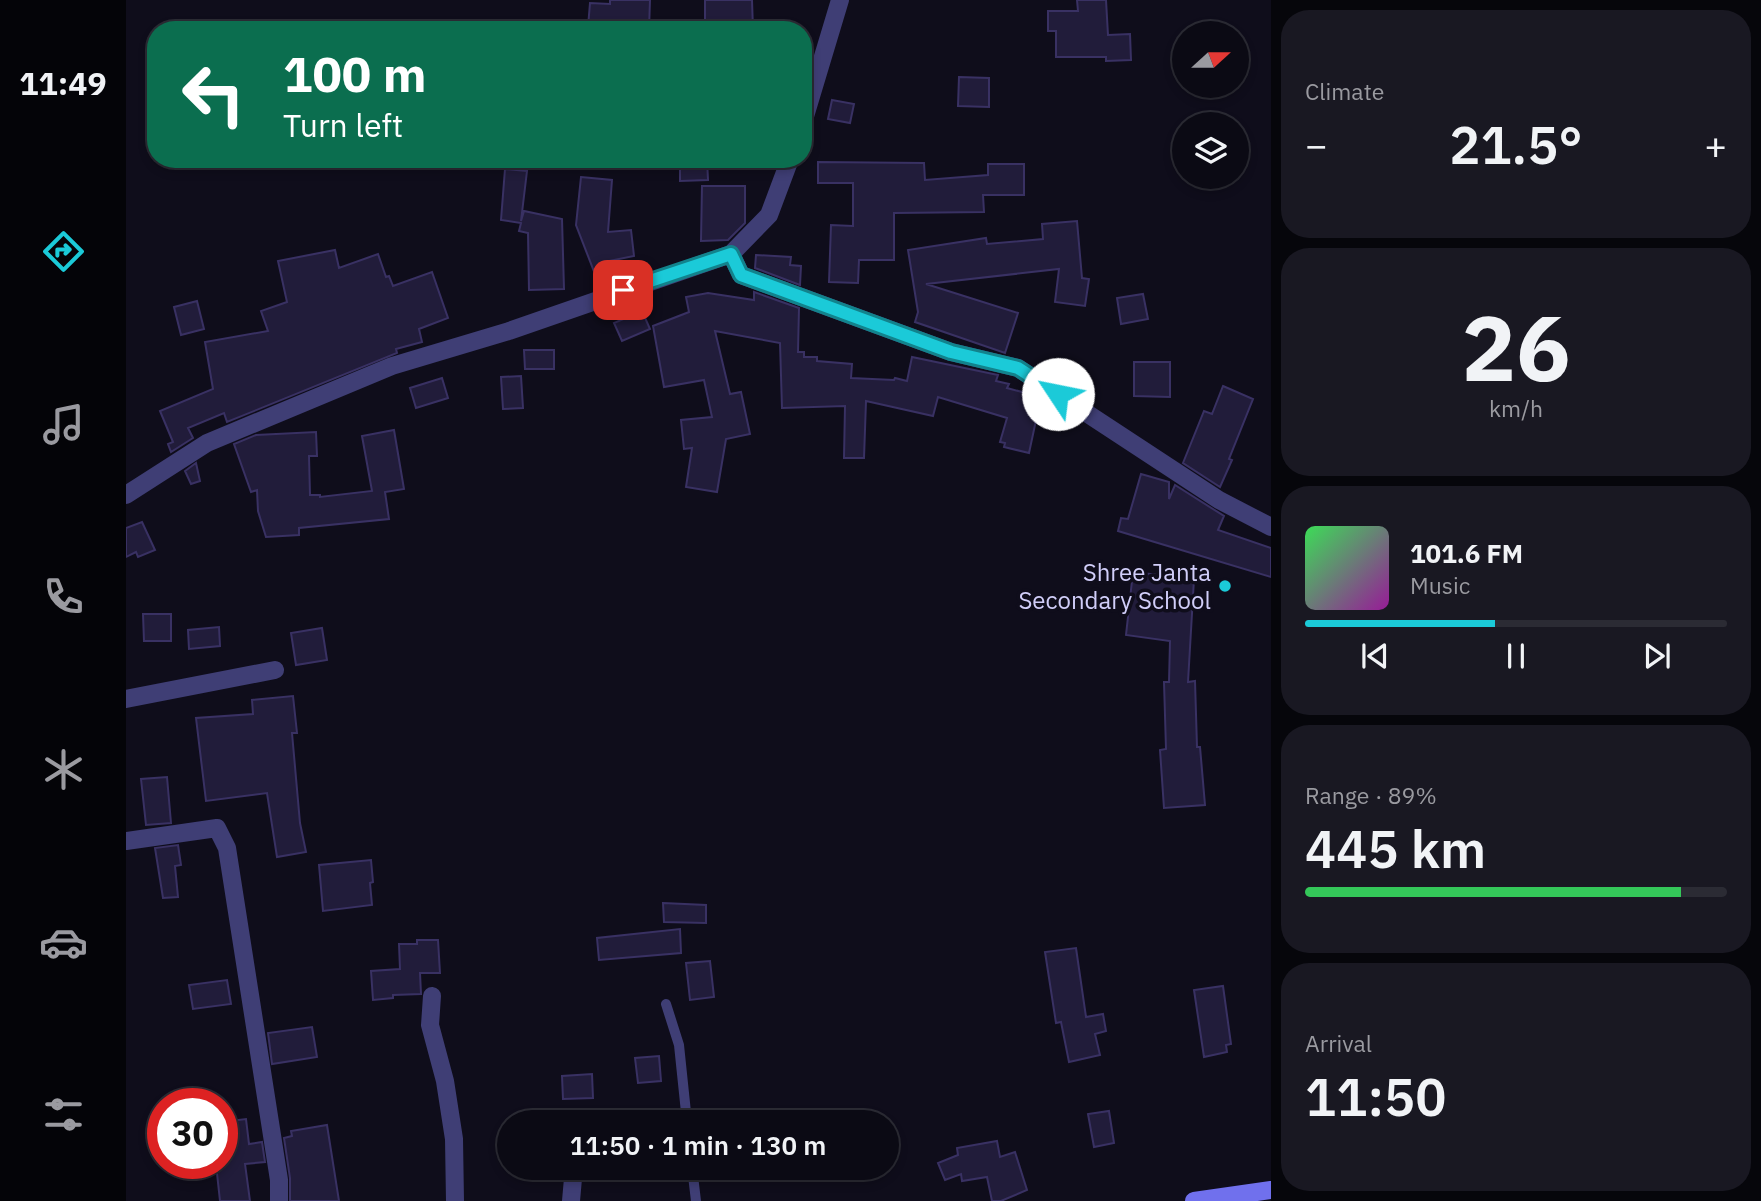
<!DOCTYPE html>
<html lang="en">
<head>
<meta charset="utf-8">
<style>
	:root { --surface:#0b0a14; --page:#191822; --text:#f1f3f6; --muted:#9a9aa0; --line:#2b2b34; --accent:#1bcad8 }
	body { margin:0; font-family:"IBM Plex Sans",sans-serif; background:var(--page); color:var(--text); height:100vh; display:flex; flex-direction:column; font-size:26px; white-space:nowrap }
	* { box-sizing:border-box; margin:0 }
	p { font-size:23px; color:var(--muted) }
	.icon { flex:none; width:38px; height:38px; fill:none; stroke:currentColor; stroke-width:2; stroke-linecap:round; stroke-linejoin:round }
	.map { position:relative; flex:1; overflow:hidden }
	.sheet { display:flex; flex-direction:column; gap:10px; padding:10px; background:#06060b; width:490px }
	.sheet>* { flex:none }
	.hud { position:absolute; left:21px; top:21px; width:665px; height:147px; border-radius:28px; box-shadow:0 4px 10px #0003,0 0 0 2px var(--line); background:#0b6e4f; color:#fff; overflow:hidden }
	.needle { width:46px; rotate:69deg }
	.controls { position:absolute; left:1046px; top:21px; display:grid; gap:14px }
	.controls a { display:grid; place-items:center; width:77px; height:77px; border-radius:50%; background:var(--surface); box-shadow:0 4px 10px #0003,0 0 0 2px var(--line); font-size:35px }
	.speed { position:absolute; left:21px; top:1088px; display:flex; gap:14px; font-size:35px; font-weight:700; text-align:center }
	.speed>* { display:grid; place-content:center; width:91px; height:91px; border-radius:50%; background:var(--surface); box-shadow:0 4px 10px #0003,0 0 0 2px var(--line); line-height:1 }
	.speed .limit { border:10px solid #d22; background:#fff; color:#111 }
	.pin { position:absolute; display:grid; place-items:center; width:60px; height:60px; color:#fff; margin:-30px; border-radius:14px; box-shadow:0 4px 10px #0006 }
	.me { position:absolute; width:77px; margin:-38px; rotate:304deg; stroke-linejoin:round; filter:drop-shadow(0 0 5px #0008) }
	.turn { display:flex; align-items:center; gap:24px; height:147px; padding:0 21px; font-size:32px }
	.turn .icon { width:91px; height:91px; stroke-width:2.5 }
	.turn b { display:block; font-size:49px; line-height:60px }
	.big { font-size:52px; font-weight:600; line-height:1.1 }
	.sheet .widget { flex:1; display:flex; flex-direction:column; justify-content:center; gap:10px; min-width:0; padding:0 24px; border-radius:28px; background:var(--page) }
	.sheet .dial { align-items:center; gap:0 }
	.dial b { font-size:91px; line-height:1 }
	.song { display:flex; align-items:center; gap:21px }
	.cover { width:84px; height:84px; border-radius:10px; background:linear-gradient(135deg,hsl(130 70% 55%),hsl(300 70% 35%)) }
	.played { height:7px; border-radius:4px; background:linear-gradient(90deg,var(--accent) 45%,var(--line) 45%) }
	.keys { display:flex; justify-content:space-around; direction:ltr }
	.heat { display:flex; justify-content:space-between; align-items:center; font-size:38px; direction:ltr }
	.charge { height:10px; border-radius:5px; background:linear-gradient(90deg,#34c759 89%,var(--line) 0) }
	.trip { position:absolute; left:371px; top:1110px; width:402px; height:70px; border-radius:35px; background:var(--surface); box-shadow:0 4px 10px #0003,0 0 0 2px var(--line); font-weight:600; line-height:70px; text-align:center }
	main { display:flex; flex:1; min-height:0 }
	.tabs { display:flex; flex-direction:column; width:126px; justify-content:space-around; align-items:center; background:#040408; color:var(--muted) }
	.tabs .icon { width:49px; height:49px }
	.tabs .on { color:var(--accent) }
	.tabs b { font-size:32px; color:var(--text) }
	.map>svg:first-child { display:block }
</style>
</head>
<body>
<main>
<nav class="tabs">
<b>11:49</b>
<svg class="icon on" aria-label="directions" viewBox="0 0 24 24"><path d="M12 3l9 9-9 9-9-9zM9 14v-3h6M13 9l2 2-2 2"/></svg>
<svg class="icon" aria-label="music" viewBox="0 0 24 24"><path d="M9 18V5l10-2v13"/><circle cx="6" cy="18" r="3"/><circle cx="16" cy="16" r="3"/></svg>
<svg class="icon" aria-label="phone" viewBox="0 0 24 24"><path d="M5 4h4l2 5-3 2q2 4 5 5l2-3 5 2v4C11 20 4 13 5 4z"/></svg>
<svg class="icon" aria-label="climate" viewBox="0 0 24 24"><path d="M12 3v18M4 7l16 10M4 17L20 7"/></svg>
<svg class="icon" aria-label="car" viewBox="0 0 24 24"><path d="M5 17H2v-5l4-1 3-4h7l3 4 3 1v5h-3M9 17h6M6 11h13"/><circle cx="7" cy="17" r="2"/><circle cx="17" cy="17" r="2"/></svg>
<svg class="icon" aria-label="filters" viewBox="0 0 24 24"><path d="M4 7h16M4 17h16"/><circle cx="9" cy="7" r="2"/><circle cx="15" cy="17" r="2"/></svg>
</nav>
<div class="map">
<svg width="1145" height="1201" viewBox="0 0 1145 1201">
	<rect width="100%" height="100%" fill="#0f0d1b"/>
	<path fill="#211c3a" stroke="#393163" stroke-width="2" d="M484 0H524L523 30 462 27 464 3 484 4Z
		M579 0H626L627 30H579Z
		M951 0H980L982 35 1004 34 1005 60 980 61V57H930V31H922V11H952Z
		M833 77 863 78V107L832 106Z
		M706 100 728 104 724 123 702 119Z
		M554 159H581L582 180 554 181Z
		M692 162 798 163 799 180 862 175V164H898V195H857L858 212 768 213V260H733L732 283 703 282 705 225 727 226V183H692Z
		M379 169 401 171 395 221 398 211 436 219 438 289 403 290 402 233 393 231 395 223 375 220Z
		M455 177 486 180 482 232 505 230 508 256 483 261 490 282 474 287 450 225Z
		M576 186H619V223L602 240 575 241Z
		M951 221 956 278 963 279 959 306 929 302 933 269 800 284 892 313 879 353 789 322 792 312 782 250 860 238 861 244 917 239 916 224Z
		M209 250 213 268 252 254 260 277 263 276 267 286 306 272 322 318 293 329 296 342 270 349 271 353 101 422 98 413 62 428 67 438 45 452 42 444 47 442 34 411 87 389 79 342 142 331 135 311 161 302 152 261Z
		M630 255 665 257 664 265 675 266 674 285 629 268Z
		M628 292 673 308 672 352H678V357H691V361L726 364 725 378 768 380 769 378 781 381 786 357 872 375 870 381 883 384 881 388 915 397 903 453 878 447 879 443 874 442 881 418 812 397 807 416 740 401 738 458H718L719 406 656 408 654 343 589 331 604 394 615 392 624 434 600 439 591 492 560 487 566 448 558 449 555 420 586 417 578 380 538 387 527 326 563 312 560 297 582 293 628 300Z
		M1017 294 1022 319 995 324 991 298Z
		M71 301 78 329 55 335 48 307Z
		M516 311 524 329 496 341 488 323Z
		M398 350H428V369H399Z
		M1008 362H1044V397L1008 396Z
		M395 376 397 408 377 409 375 377Z
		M316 378 322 398 290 408 284 388Z
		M1097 386 1127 399 1103 459 1106 460 1094 487 1057 463 1078 411 1086 414Z
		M268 430 278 489 259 492 263 519 173 528V535L140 537 132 511 131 490 125 492 108 444 130 435 190 432 191 456H183L184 495H194V497L246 491 236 436Z
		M70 463 74 481 65 484 59 471Z
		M1015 474 1043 482V499L1049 485 1098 516 1092 530 1145 548V577L992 531 995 518 1002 519Z
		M16 522 29 550 12 557 10 552 0 557V528Z
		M1007 572 1068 579 1062 682 1069 681 1071 747H1074L1079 805 1038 808 1034 750 1040 749 1038 682H1043L1044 641 1000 635Z
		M17 614H45V641H18Z
		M93 627 94 646 63 649 62 630Z
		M196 628 201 660 170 665 165 633Z
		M167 696 171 733H166L174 823 180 852 151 857 141 793 80 801 70 718 127 714 126 700Z
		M41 777 45 823 20 825 15 779Z
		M52 845 55 865 49 866 52 897 37 898 29 848Z
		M245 860 247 882 244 883 246 905 197 911 193 865Z
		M537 903 580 905V923L538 922Z
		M554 929 555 953 473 960 471 938Z
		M291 940H312L314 973H294L295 994 267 995V998L247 1000 245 971 274 969 273 944H291Z
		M950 948 960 1017 977 1014 980 1031 969 1034 974 1055 943 1062 935 1022 930 1023 919 952Z
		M584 961 588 997 564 1000 560 963Z
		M101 980 105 1004 67 1009 63 985Z
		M1097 986 1105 1044 1100 1045 1101 1052 1078 1057 1068 990Z
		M186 1027 191 1057 146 1064 142 1033Z
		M533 1056 535 1081 512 1083 509 1058Z
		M466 1074 467 1098 437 1099 436 1076Z
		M983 1111 988 1143 968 1147 962 1114Z
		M120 1119 123 1144 136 1142 139 1162 119 1164 124 1201H94L90 1164H96V1122Z
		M201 1125 213 1201H164V1178L158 1138 166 1136 165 1131Z
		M871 1141 874 1157 889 1152 901 1190 875 1201H866L861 1177 836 1181 835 1174 819 1180 812 1163 832 1155 831 1148Z"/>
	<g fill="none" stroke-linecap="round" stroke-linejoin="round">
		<path stroke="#3f3e75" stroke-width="10" d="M540 1004 553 1045 561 1122
			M566 1167 570 1201"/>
		<path stroke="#3f3e75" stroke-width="18" d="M677 123 714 0
			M605 254 615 275 825 352 892 368 1093 500 1145 527
			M0 495 81 443 266 366 383 331 605 254 643 215 664 159
			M0 699 149 670
			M0 841 91 828 101 848 153 1180V1201
			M306 996 304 1025 319 1081 328 1139 329 1201
			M445 1201 448 1167"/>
		<path stroke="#7070ed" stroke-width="18" d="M1068 1201 1145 1190"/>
	</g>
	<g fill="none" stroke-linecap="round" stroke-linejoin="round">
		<defs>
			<path id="route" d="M497 290 605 254 615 275 825 352 892 368 932 394"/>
		</defs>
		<use href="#route" stroke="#12838c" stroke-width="18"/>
		<use href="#route" stroke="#1bcad8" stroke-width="12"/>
	</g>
	<circle fill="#1bcad8" stroke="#0f0d1b" stroke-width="2.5" cx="1099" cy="586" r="7"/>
	<g text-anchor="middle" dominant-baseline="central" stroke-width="7" stroke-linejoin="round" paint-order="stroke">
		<g font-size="24" fill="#d1cef9" stroke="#0f0d1b" text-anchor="end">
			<text x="1085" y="572">Shree Janta<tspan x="1085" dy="28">Secondary School</tspan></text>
		</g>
	</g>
</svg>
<div class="controls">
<a><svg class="needle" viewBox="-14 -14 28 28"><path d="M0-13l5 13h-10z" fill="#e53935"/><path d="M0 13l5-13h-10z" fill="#9a9aa0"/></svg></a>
<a><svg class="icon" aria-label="layers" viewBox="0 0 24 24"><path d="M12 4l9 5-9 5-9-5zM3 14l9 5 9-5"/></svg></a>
</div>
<div class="speed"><div class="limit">30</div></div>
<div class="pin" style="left:497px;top:290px;background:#d93025"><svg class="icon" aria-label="arrive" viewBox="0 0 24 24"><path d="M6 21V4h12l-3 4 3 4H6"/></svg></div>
<svg class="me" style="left:932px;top:394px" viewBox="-20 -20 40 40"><circle r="19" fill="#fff"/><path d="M0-13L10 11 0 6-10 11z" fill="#1bcad8"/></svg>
<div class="trip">11:50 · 1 min · 130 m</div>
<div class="hud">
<div class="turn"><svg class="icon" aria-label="left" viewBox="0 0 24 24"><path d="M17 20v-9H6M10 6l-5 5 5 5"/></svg><div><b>100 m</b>Turn left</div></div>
</div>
</div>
<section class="sheet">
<div class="widget"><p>Climate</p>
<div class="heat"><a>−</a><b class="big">21.5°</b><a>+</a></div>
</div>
<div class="widget dial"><b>26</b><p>km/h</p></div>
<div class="widget">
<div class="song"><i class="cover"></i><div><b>101.6 FM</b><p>Music</p></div></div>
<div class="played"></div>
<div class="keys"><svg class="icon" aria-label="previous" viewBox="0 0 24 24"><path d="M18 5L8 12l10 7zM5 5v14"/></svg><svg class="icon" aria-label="pause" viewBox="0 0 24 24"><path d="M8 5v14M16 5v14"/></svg><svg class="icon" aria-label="next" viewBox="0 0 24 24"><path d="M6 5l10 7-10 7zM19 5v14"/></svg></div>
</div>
<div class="widget"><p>Range · 89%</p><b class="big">445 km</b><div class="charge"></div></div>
<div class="widget"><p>Arrival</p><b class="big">11:50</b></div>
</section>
</main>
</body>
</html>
